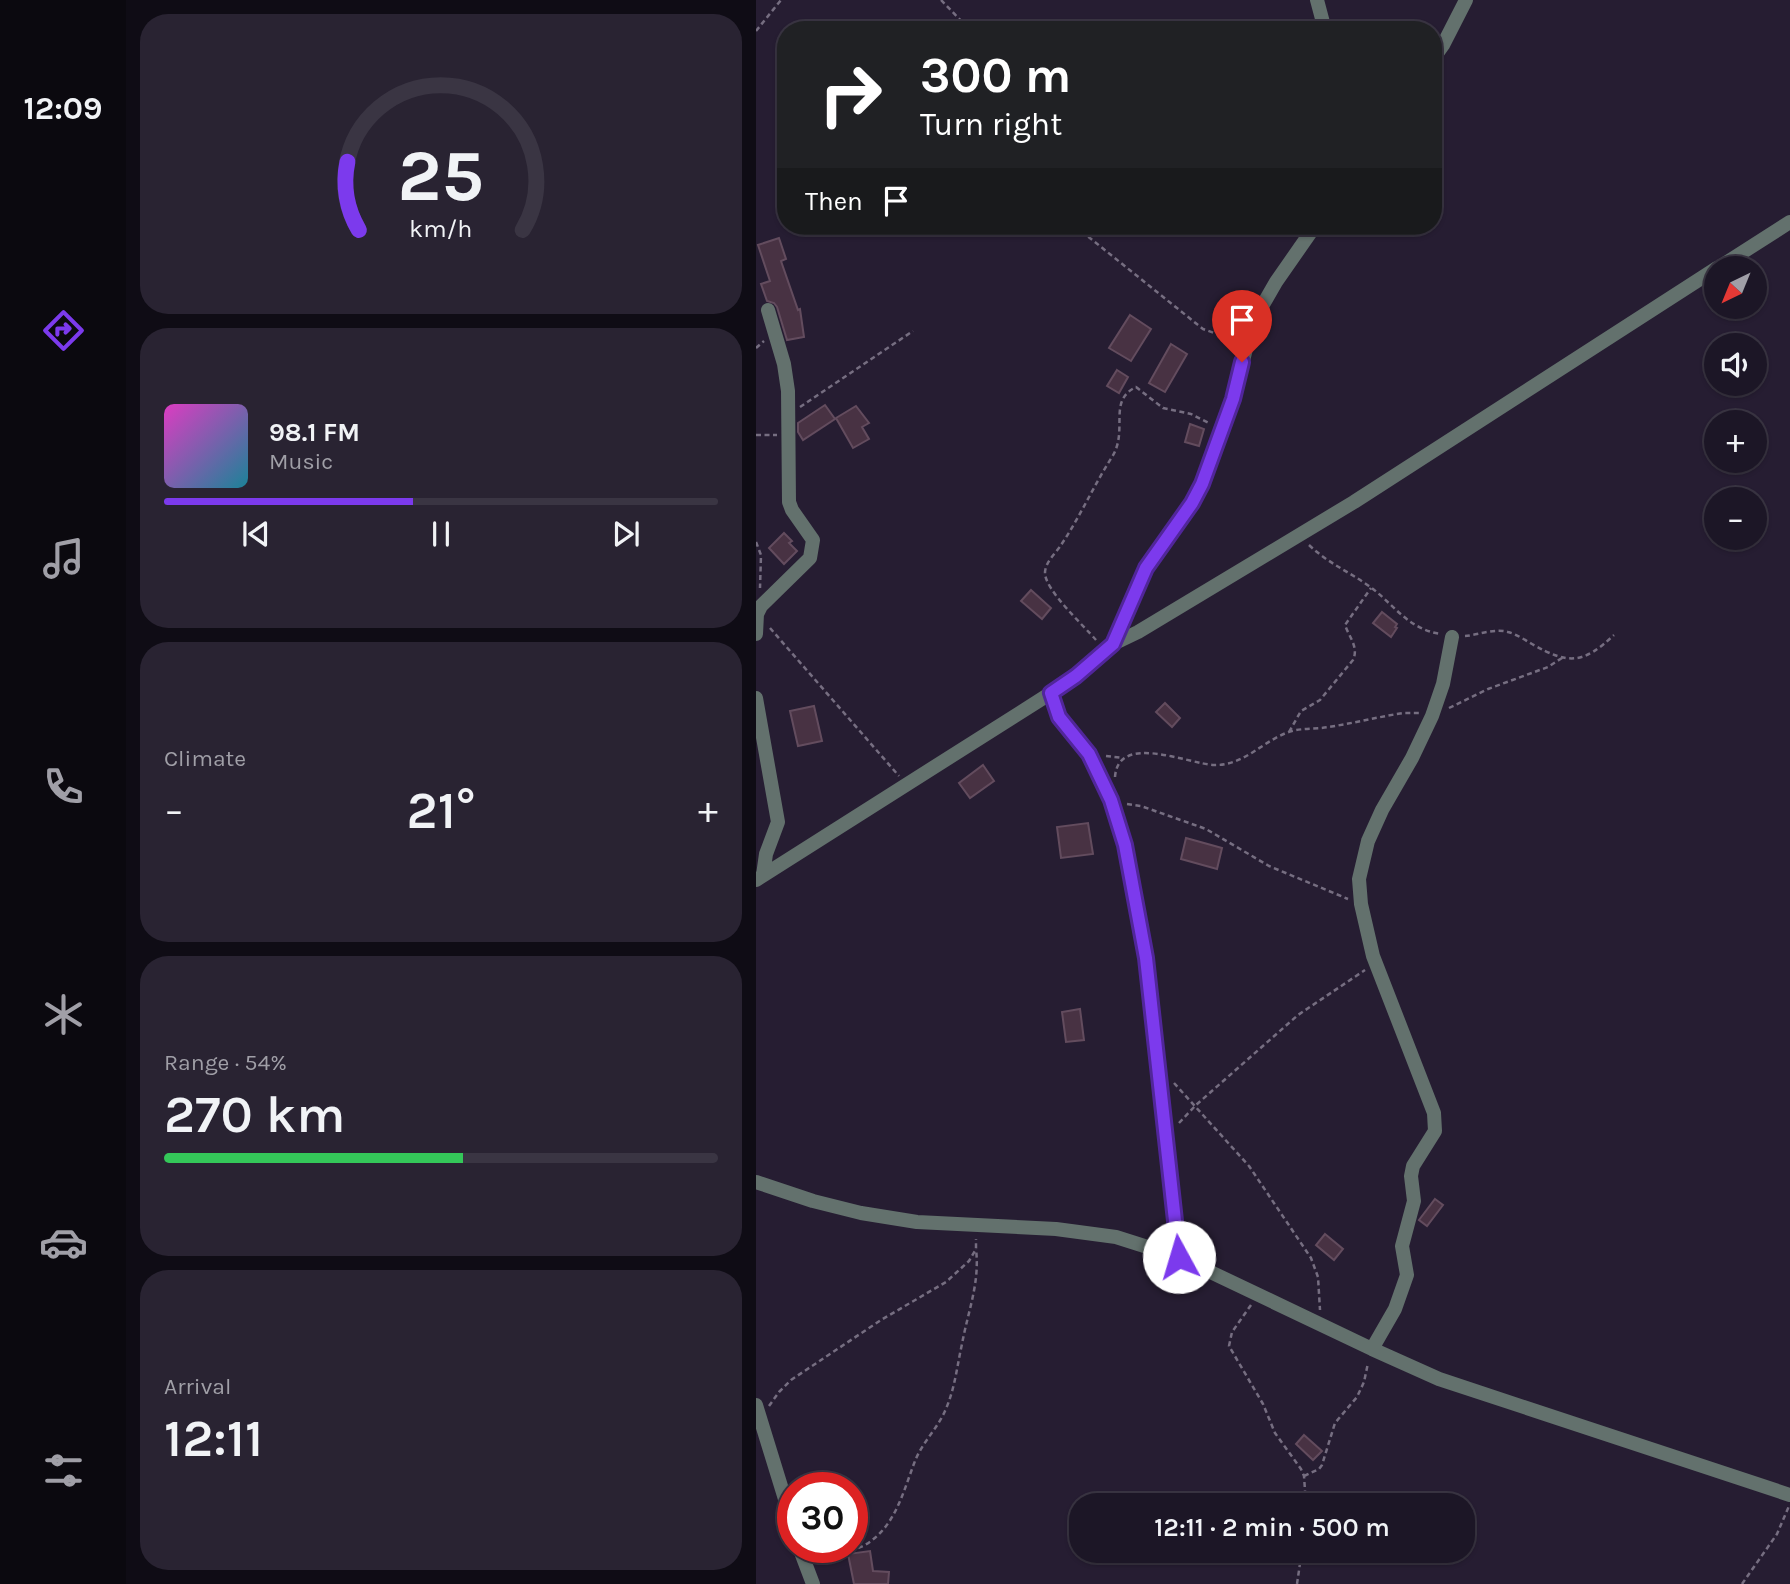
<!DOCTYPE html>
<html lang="en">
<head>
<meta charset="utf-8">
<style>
	:root { --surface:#1c1626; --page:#292332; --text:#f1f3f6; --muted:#a09fa7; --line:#3a3543; --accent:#7c3aed }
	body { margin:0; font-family:Karla,sans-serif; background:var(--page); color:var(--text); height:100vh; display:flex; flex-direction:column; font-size:26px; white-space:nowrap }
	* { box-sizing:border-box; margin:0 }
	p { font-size:23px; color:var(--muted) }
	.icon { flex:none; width:38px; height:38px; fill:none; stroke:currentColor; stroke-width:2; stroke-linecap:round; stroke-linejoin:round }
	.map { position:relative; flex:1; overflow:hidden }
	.drawer { display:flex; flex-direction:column; gap:14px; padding:14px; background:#0f0c15; width:630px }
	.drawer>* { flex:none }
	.hud { position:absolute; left:21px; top:21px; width:665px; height:214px; border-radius:28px; box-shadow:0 2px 5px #0004,0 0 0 2px var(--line); background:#202124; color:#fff; overflow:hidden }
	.needle { width:46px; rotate:223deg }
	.buttons { position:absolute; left:948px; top:256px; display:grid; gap:14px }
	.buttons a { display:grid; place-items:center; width:63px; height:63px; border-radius:50%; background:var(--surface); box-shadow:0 2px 5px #0004,0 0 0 2px var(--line); font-size:35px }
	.speed { position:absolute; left:21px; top:1472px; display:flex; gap:14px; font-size:35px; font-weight:700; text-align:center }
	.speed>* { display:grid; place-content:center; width:91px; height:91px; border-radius:50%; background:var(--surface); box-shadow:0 2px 5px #0004,0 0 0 2px var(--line); line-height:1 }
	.speed .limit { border:10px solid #d22; background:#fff; color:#111 }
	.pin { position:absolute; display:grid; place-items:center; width:60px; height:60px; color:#fff; margin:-72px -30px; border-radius:50% 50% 50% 0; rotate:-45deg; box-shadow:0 0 7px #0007 }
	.pin .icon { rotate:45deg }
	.me { position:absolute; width:77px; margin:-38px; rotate:354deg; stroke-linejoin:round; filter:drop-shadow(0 0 5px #0008) }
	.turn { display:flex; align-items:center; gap:24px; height:147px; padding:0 28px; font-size:32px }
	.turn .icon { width:91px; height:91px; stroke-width:2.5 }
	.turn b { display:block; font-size:49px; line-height:60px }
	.then { display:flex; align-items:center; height:66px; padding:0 28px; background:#0003; gap:14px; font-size:26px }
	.big { font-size:52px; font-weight:600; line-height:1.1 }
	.drawer .card { flex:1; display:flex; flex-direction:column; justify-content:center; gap:10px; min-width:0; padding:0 24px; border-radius:28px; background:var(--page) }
	.drawer .dial { align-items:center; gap:0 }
	.dial svg { height:182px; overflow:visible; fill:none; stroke:var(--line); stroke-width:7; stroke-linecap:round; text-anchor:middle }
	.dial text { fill:var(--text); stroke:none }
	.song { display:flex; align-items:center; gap:21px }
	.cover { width:84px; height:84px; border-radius:10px; background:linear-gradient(135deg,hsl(310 70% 55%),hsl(190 70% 35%)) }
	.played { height:7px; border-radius:4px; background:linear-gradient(90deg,var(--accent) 45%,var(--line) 45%) }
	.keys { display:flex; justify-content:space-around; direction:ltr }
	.heat { display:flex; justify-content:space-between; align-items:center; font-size:38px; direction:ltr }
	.charge { height:10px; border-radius:5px; background:linear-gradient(90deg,#34c759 54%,var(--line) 0) }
	.trip { position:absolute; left:313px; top:1493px; width:406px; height:70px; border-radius:28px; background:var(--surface); box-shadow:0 2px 5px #0004,0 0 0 2px var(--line); font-weight:600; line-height:70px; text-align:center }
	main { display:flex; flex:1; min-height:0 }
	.dock { display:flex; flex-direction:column; width:126px; justify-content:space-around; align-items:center; background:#0b090f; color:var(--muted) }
	.dock .icon { width:49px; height:49px }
	.dock .on { color:var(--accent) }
	.dock b { font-size:32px; color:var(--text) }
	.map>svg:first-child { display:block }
</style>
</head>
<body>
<main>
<nav class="dock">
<b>12:09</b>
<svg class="icon on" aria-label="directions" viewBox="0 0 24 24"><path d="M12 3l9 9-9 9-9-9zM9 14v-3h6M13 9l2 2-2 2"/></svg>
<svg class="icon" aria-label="music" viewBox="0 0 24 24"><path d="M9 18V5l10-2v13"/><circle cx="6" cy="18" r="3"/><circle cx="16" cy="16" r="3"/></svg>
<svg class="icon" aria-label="phone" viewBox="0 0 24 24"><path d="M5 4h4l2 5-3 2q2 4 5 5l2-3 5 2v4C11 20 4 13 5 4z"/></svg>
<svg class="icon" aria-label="climate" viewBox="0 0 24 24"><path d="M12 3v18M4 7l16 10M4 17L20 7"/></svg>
<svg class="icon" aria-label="car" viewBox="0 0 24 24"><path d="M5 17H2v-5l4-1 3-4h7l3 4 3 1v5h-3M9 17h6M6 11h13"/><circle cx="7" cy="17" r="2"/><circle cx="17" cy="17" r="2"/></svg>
<svg class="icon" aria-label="filters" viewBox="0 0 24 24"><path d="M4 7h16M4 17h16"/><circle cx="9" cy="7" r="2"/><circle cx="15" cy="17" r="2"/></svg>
</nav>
<section class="drawer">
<div class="card dial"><svg viewBox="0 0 100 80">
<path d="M14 69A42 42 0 1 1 86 69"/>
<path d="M14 69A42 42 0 0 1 9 39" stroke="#7c3aed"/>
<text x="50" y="56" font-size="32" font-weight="700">25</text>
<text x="50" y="72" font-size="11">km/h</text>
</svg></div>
<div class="card">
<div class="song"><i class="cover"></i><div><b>98.1 FM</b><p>Music</p></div></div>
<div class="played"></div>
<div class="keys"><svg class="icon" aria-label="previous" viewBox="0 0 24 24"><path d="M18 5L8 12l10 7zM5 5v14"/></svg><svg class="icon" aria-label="pause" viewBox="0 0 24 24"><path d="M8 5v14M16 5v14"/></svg><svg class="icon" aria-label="next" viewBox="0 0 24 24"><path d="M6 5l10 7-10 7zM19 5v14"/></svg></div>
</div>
<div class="card"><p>Climate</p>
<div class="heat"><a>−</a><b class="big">21°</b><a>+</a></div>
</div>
<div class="card"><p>Range · 54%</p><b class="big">270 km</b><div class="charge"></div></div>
<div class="card"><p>Arrival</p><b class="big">12:11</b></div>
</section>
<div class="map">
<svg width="1034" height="1584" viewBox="0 0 1034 1584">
	<rect width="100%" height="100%" fill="#261d32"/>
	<path fill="#483243" stroke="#634c5e" stroke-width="2" d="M23 238 30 259 25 261 42 310 44 309 48 337 31 340 21 307 18 303 11 301 5 284 14 281 2 245Z
		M374 315 395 329 375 361 353 348Z
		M415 344 431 354 409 392 393 383Z
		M361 370 372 377 363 393 351 386Z
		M69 405 79 419 47 440 42 432V423Z
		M100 406 113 423 106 427 113 439 97 448 80 418Z
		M434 424 448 429 443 446 429 442Z
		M28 533 36 541 33 543 41 551 28 564 13 548Z
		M275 590 295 608 286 619 265 601Z
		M626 612 641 624 639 627 641 628 635 637 617 623Z
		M409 703 424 718 416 727 400 712Z
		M58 706 66 741 42 746 34 711Z
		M227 765 238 781 214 798 203 783Z
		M332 823 337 854 305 858 301 827Z
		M430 838 466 848 461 869 425 859Z
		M324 1009 328 1040 310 1042 306 1012Z
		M679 1199 687 1205 671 1226 663 1220Z
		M569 1234 587 1249 578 1260 560 1245Z
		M548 1435 566 1451 557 1460 540 1444Z
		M114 1551 117 1571 133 1572 132 1584H98L92 1554Z"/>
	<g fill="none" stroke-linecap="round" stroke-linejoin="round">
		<path stroke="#766e81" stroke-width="2.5" stroke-dasharray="5 3.5" stroke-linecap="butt" d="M185 0 214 30
			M0 31 25 0
			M319 226 447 329 481 341
			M0 348 8 341
			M44 407 157 331
			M0 435H21
			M0 542 5 555 4 588
			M553 545C573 564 592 571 613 586 638 604 651 629 685 634
			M14 628 143 776
			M709 636C722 635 739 628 752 632 760 634 769 640 776 644 813 665 827 664 858 635
			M340 640C328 626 289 590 289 573 289 562 300 553 305 545 324 517 338 485 356 457 373 430 351 401 380 387L407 408 435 414 453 423
			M693 708 732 689 792 667 806 658
			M533 732 545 711 564 700 597 660C603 647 593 637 589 625L615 588
			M350 756 367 758
			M359 777C362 732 433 764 458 765 489 766 508 739 536 731 548 728 561 729 573 727 598 723 622 717 647 713H664
			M371 804 385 806 450 829 513 866 592 899
			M418 1083 493 1166 555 1258 562 1277 564 1310
			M423 1123 440 1105 542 1015 609 970
			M495 1305 476 1332 473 1346 507 1404 519 1433 545 1469 548 1476 550 1505
			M13 1406 23 1392 35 1380 125 1320 190 1282 213 1261 220 1249V1239
			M548 1476 563 1469 566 1465 579 1423 601 1397 608 1382 612 1363
			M60 1550C75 1552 92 1553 107 1546 139 1529 147 1492 159 1461 166 1443 181 1429 189 1411 199 1389 201 1366 206 1344 212 1311 224 1283 220 1249
			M541 1584 546 1550
			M986 1584 1021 1534 1033 1506"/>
		<path stroke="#63716d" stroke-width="14" d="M561 0 569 30
			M677 59 687 45 710 0
			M962 268 1034 222
			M0 634 1 614 5 606 54 558 57 540 36 510 33 502 32 391 28 364 12 310
			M357 644 382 632 598 502 961 268
			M295 693 303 717 333 754 355 800 369 845 390 958 423 1257
			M0 698 22 822 10 854 7 875
			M0 880 295 693 320 676 357 644 390 568 436 503 446 484 477 399 497 322 520 282 559 226
			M0 1182 57 1201 105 1213 161 1222 300 1229 360 1237 423 1257 616 1349 683 1379 1034 1495
			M616 1349 639 1309 651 1275 646 1246 658 1201 655 1176 657 1166 679 1131 678 1113 617 956 605 904 603 879 612 841 626 810 656 758 676 716 687 684 696 637
			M0 1405 37 1525
			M43 1547 57 1584"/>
	</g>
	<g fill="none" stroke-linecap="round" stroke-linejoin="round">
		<defs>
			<path id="route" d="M423 1257 390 958 369 845 355 800 333 754 303 717 295 693 320 676 357 644 390 568 436 503 446 484 477 399 486 362"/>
		</defs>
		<use href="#route" stroke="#51269a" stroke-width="18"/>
		<use href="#route" stroke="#7c3aed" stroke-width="12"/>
	</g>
</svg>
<div class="buttons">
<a><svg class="needle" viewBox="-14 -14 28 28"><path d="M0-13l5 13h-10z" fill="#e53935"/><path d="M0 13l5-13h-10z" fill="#a09fa7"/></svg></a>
<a><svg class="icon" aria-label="sound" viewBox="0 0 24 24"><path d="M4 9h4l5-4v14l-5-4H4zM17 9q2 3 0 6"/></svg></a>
<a>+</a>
<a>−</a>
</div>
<div class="speed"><div class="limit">30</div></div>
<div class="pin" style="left:486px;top:362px;background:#d93025"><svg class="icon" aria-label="arrive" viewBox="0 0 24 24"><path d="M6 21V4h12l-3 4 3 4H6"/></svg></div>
<svg class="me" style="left:423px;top:1257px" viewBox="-20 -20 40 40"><circle r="19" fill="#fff"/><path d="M0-13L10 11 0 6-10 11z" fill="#7c3aed"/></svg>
<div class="trip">12:11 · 2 min · 500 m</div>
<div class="hud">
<div class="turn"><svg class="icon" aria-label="right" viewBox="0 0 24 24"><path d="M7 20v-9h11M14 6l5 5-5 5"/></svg><div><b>300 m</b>Turn right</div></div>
<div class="then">Then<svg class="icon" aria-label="arrive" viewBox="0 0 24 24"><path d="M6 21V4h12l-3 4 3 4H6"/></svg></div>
</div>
</div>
</main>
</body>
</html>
